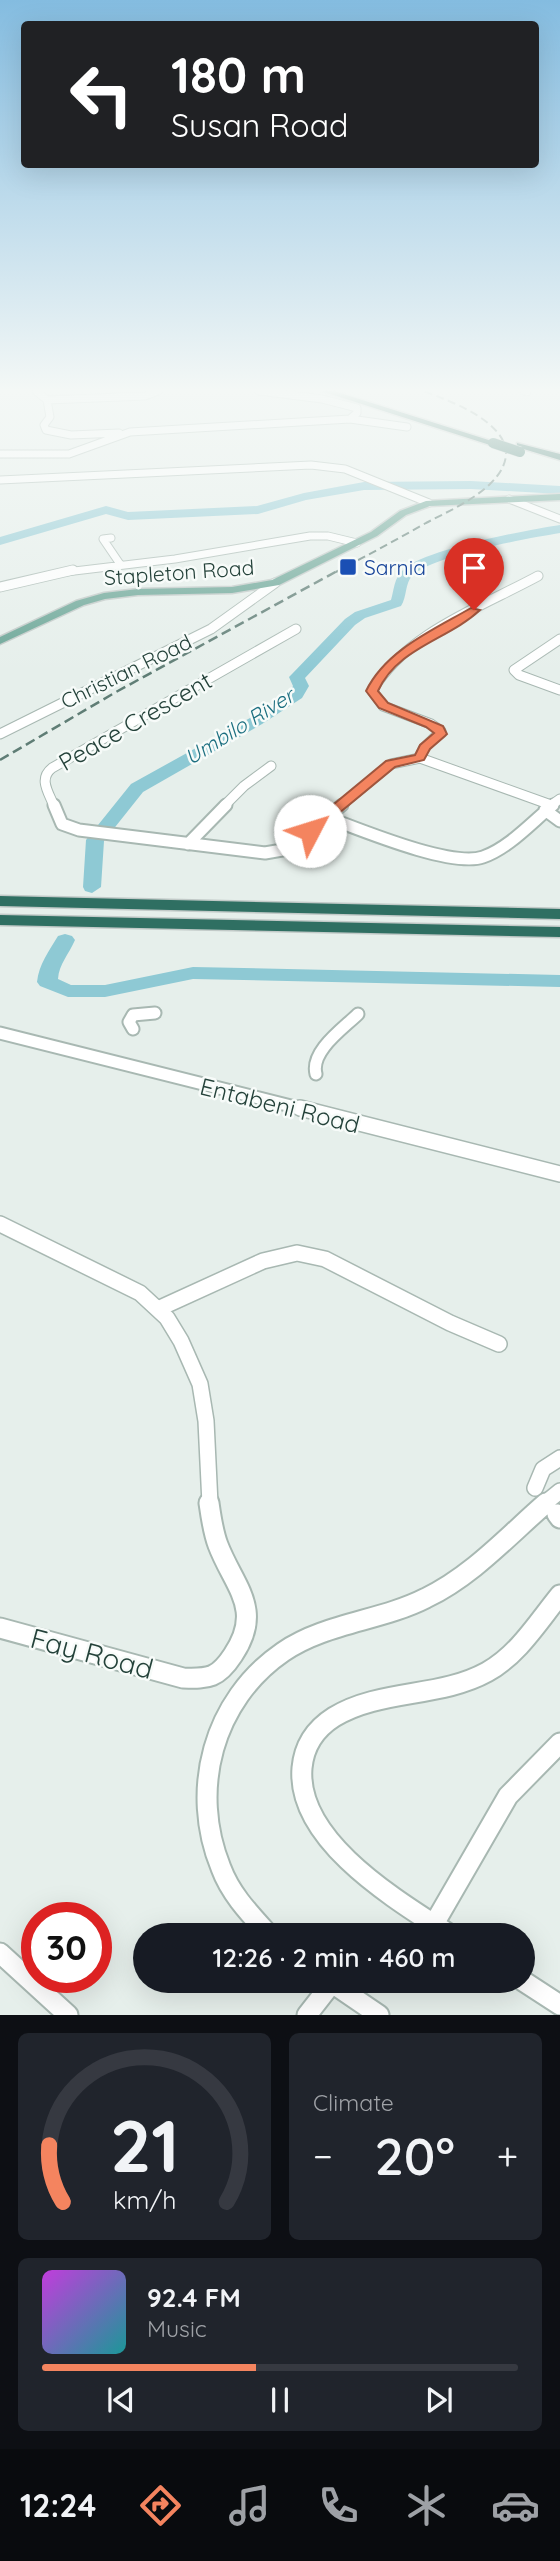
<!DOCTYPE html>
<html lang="en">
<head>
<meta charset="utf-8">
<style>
	:root { --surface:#171b24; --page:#20242c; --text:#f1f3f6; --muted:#9ea1a6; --line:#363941; --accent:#f4845f }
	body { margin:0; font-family:Quicksand,sans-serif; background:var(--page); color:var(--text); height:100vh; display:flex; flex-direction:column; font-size:26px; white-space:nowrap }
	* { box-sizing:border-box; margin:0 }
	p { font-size:23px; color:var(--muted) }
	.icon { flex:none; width:38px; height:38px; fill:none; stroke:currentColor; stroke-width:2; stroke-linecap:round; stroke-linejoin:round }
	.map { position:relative; height:2015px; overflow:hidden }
	.details { display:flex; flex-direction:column; gap:18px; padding:18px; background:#0d0f14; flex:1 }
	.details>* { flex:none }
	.hud { position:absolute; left:21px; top:21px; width:518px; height:147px; border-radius:7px; box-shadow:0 7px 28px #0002; background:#202124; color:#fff; overflow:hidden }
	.speed { position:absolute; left:21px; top:1902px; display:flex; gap:14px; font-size:35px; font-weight:700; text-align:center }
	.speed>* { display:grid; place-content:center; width:91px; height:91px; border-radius:50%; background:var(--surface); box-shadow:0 7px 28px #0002; line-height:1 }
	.speed .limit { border:10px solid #d22; background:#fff; color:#111 }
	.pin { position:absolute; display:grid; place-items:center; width:60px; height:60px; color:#fff; margin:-72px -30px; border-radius:50% 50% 50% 0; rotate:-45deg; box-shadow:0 0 7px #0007 }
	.pin .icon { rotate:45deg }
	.me { position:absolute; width:77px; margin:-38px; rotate:50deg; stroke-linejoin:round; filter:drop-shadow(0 0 5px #0008) }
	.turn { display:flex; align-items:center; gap:24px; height:147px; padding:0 35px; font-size:32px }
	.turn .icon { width:91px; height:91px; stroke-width:2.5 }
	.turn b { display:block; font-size:49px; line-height:60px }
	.big { font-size:52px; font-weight:600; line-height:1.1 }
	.details .widget { flex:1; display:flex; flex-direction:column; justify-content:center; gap:10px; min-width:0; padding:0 24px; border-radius:10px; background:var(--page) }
	.details .dial { align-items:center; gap:0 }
	.dial svg { height:182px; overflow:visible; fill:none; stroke:var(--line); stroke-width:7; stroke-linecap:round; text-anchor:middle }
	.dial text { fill:var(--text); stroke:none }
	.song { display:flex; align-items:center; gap:21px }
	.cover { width:84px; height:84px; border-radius:10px; background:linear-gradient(135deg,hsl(290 70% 55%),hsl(180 70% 35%)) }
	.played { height:7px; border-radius:4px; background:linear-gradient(90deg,var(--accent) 45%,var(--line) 45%) }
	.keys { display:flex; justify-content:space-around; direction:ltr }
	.heat { display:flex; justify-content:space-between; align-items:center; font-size:38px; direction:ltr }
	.details .tiles { flex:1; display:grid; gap:18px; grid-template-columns:1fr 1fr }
	.widget:last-child { grid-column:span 2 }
	.trip { position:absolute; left:133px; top:1923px; width:402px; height:70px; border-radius:35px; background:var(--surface); box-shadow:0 7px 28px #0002; font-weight:600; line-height:70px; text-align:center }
	.dock { display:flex; height:112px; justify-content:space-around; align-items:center; background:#090b0e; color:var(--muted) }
	.dock .icon { width:49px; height:49px }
	.dock .current { color:var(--accent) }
	.dock b { font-size:32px; color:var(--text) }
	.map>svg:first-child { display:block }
</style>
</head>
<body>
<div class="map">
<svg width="560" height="2015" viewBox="0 0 560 2015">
	<rect width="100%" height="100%" fill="#e6efeb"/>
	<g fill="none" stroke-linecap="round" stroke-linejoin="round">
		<path fill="#8ec9d4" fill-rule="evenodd" d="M471 481 560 486V494L471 489 364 490 306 500 258 514 128 520 106 514 0 545V537L106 506 128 512 257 506 304 493 364 482Z
			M560 525V533C529 538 433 555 412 576 405 583 407 597 401 606L365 618 355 625 305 678 309 686 302 698 262 724 143 792 104 841 101 887 92 893 85 891 83 887 86 840 131 784 250 718 290 692 293 686 289 677 292 674 345 619 355 612 391 600C394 590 394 578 403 570 425 549 527 530 560 525Z
			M65 934 72 936 75 940C69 954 59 964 58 979L71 985H105L193 967 560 975V987L193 979 105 997H68L40 986 37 982C39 964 49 951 58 936Z"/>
		<defs>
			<path id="minor-far4" d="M36 391 47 400 50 417 44 425 46 430 71 435 119 433
				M259 391 322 399 357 408V413L350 419
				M524 391 527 392
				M47 400 145 396 158 391
				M0 454H69L130 432 350 419 407 427
				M0 480 311 465 345 469 429 503
				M509 499 560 519
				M111 538 103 539 120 564
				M66 572 175 559 310 536H328L357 543"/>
			<path id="minor-far3" d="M0 587 73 570
				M560 639 514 670 519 675 560 690
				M0 734 211 629 275 583
				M420 758 424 748 441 731 431 724 383 706 372 691C406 633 481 607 538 576
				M54 806C49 793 38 779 52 768L296 629
				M224 806 244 786 271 766
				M340 806 391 764 420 758 551 805
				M550 806 560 799"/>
			<path id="minor-far2" d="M54 805 62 824 79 830 265 853 288 849 342 805
				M545 810 560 821
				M326 817C359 829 451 868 483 857 509 848 532 822 553 805
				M188 844 226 805
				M133 1029 129 1022 133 1015 155 1013
				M0 1033 307 1110
				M316 1074C310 1051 344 1028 358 1014"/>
			<path id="minor-far1" d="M300 1108 560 1174
				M0 1224 140 1293 167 1318 181 1341 200 1384 206 1421 210 1504
				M160 1308 263 1261 297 1253 325 1259 450 1323 499 1344
				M535 1488 543 1469 560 1458
				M544 1504 560 1491"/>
			<path id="minor" d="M557 1514 560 1518
				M0 1628 183 1678C209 1679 218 1678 233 1655 264 1609 234 1587 218 1545 213 1532 211 1517 209 1503
				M434 1924 508 1796 560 1743
				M270 1936C251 1915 231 1895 221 1868 189 1790 213 1700 283 1652 325 1623 381 1621 426 1598 472 1576 508 1536 546 1503
				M452 1936C400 1902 296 1842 302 1768 304 1746 315 1729 334 1717 380 1689 440 1698 487 1672 518 1655 538 1622 560 1595
				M0 1953 68 2015
				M329 1981 379 2015
				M523 1981 560 2005
				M307 2015 332 1983"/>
			<path id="major" d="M560 494V500L430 506 406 515 377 536 279 585 232 593 138 595 105 599 84 605 0 644V637L76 601 104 593 138 589 232 587 272 580 371 532 400 511 426 501Z"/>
			<path id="highway" d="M321 391H334L498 443 490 445Z
				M517 443 560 454V460L517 447Z
				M0 896 560 909V919L0 906Z
				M0 915 560 927V937L0 925Z"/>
		</defs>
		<use href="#minor-far4" stroke="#a8b8b2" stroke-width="9"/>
		<use href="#minor-far3" stroke="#a8b8b2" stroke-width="11"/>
		<use href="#minor-far2" stroke="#a8b8b2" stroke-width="15"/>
		<use href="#minor-far1" stroke="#a8b8b2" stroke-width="18"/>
		<use href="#minor" stroke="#a8b8b2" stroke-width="23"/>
		<use href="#major" stroke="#c2cac8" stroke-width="3"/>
		<use href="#highway" stroke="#c2cac8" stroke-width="3"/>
		<use href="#minor-far4" stroke="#fff" stroke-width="7"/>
		<use href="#minor-far3" stroke="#fff" stroke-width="9"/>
		<use href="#minor-far2" stroke="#fff" stroke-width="11"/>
		<use href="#minor-far1" stroke="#fff" stroke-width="15"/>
		<use href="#minor" stroke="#fff" stroke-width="19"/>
		<use href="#major" fill="#6aa596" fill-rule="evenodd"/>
		<use href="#highway" fill="#2f6f62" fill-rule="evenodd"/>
		<path stroke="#5f7d75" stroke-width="2" stroke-dasharray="8 4.5" stroke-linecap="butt" d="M336 572C366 556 396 540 426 523 447 512 472 501 490 484 540 435 460 404 423 391"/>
		<path stroke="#5f7d75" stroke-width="2.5" stroke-dasharray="10 5" stroke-linecap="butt" d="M0 760 116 692 339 570"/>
		<defs>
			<path id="highway-bridge" d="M493 443 520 452"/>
		</defs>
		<use href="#highway-bridge" stroke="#c2cac8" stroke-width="11" stroke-linecap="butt"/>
		<use href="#highway-bridge" stroke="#2f6f62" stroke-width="10"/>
	</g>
	<linearGradient id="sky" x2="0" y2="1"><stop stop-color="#84bce0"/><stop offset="0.58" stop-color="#f4f8f6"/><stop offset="1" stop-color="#f4f8f6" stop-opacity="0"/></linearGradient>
	<rect width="560" height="673" fill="url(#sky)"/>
	<path fill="#f4845f" stroke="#9f563e" stroke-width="2" d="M471 608 480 610C448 640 398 647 378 691L388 703 443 726 447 734 445 736 430 749 424 760 395 767 315 833H305V828L386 761 415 755 420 745 434 733 426 727 379 708 366 691C386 650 433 630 471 608Z"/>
	<rect fill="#1a4fb4" stroke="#f7fbf9" stroke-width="2.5" x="339" y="558" width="18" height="18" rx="3.5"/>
	<g text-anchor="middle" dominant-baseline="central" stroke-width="5" stroke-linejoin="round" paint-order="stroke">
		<g font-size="21" fill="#164399" stroke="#f7fbf9" text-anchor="start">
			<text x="364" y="567">Sarnia</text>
		</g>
		<g font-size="21" fill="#24423a" stroke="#f7fbf9">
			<text transform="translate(179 572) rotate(-4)">Stapleton Road</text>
			<text transform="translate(126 671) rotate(-26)">Christian Road</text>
		</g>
		<g font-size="21" font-style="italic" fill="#1c6f80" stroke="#f7fbf9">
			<text transform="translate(239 726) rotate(-32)">Umbilo River</text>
		</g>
		<g font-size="24" fill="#24423a" stroke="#f7fbf9">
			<text transform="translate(135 721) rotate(-30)">Peace Crescent</text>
			<text transform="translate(280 1105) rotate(14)">Entabeni Road</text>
		</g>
		<g font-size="28" fill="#24423a" stroke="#f7fbf9">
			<text transform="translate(92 1653) rotate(15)">Fay Road</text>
		</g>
	</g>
</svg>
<div class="speed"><div class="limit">30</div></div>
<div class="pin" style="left:474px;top:610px;background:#d93025"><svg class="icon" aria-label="arrive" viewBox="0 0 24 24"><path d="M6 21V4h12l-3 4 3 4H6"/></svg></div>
<svg class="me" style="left:310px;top:831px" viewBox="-20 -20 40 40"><circle r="19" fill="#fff"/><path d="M0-13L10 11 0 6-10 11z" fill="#f4845f"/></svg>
<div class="trip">12:26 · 2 min · 460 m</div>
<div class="hud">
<div class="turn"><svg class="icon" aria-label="left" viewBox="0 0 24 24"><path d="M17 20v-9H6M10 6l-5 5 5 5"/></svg><div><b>180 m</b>Susan Road</div></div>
</div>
</div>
<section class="details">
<div class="tiles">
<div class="widget dial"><svg viewBox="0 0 100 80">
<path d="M14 69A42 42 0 1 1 86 69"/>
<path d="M14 69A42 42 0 0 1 8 44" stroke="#f4845f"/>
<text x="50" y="56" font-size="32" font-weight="700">21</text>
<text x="50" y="72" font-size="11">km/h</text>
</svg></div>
<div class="widget"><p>Climate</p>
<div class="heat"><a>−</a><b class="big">20°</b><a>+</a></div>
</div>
<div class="widget">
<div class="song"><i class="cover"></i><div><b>92.4 FM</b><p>Music</p></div></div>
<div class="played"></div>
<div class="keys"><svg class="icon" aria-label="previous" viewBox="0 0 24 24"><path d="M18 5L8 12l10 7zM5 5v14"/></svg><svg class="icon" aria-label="pause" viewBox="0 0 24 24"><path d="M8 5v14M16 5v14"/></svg><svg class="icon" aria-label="next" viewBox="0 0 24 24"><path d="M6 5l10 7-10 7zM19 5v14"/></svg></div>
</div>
</div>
</section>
<nav class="dock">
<b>12:24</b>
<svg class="icon current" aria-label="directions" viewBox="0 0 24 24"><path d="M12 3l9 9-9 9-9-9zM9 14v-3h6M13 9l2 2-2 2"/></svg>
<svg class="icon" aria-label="music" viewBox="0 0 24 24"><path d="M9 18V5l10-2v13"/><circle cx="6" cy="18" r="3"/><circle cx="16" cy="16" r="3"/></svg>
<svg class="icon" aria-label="phone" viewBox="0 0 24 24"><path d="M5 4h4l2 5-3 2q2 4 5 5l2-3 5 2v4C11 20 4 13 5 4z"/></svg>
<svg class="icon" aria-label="climate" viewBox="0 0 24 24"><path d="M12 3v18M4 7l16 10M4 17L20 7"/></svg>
<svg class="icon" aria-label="car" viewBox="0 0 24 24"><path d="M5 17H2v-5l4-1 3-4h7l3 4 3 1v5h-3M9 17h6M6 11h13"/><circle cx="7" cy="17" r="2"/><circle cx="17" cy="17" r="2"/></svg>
</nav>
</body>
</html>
